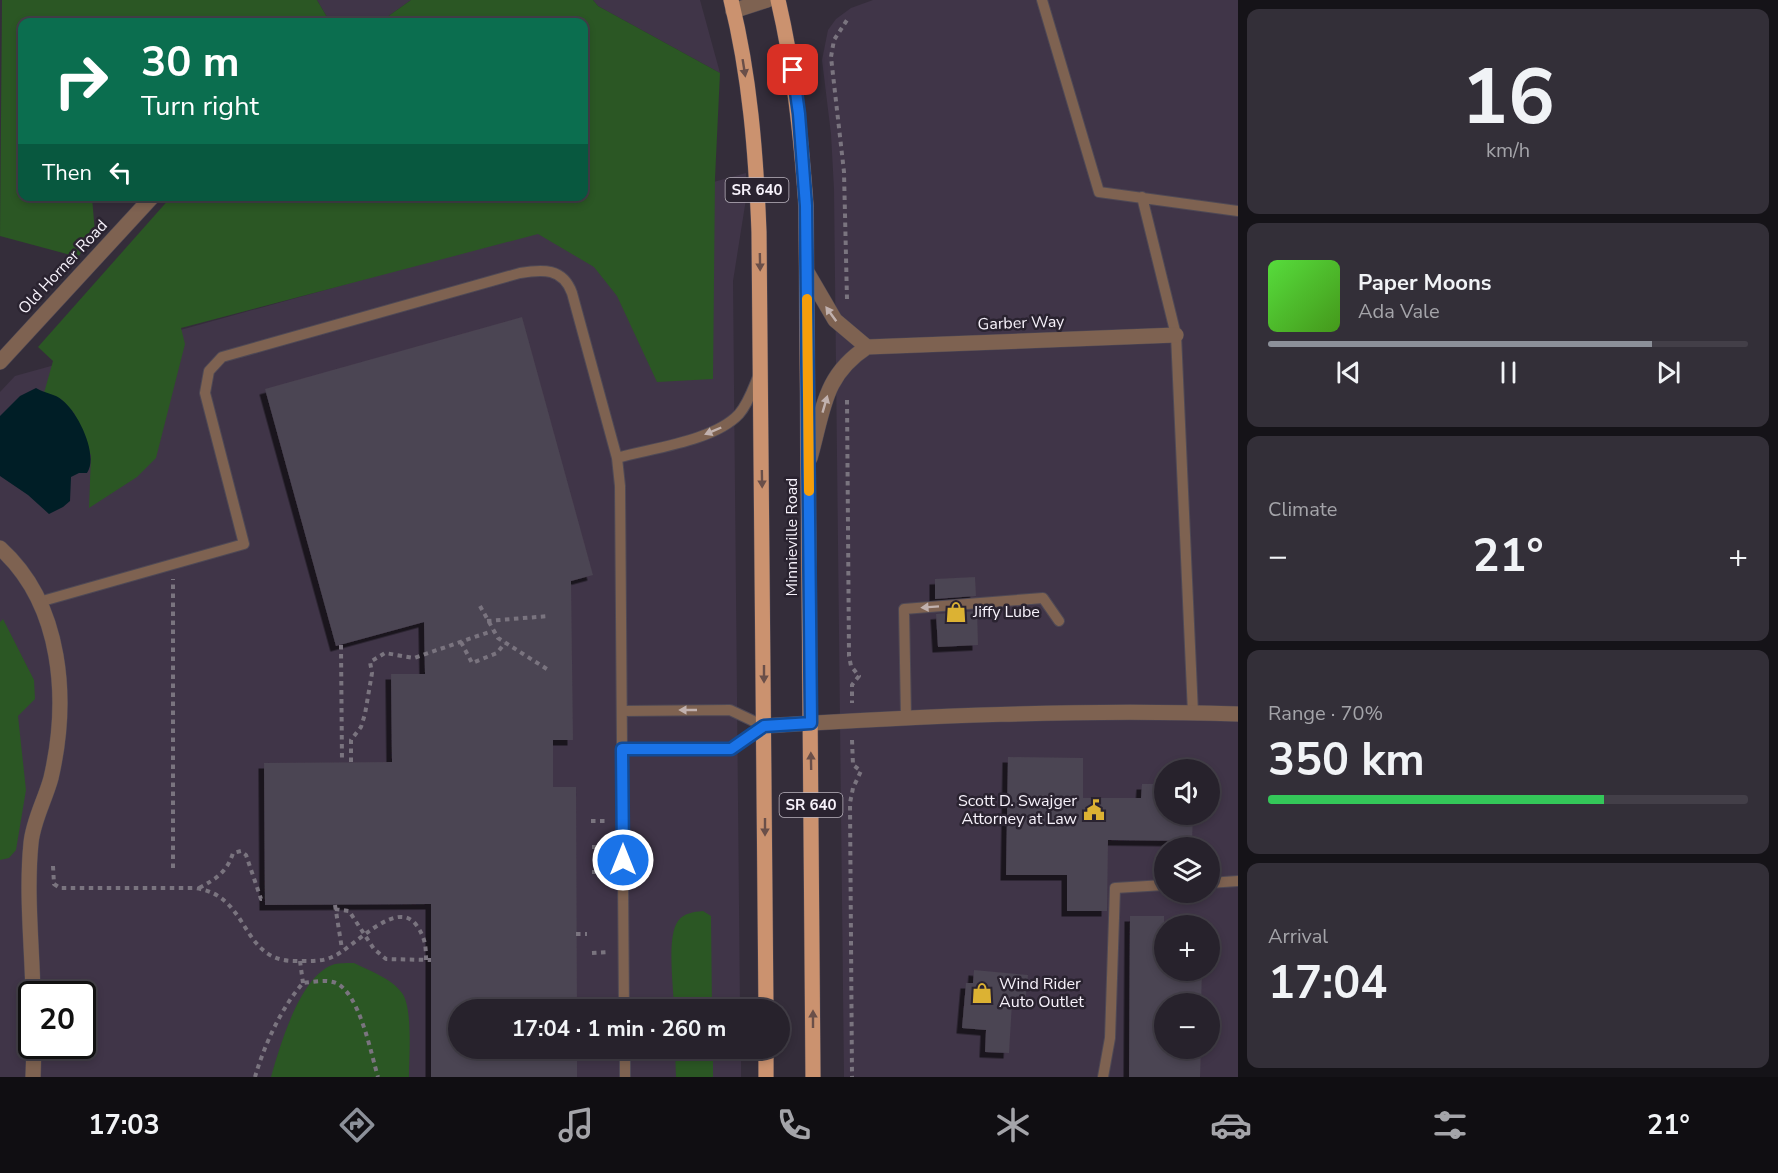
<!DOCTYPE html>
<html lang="en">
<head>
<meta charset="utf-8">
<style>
	:root { --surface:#27222c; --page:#332f38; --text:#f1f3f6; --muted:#a4a4a9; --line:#433f48; --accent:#8c9099 }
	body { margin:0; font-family:"Nunito Sans",sans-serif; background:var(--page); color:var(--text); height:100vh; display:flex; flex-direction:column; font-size:22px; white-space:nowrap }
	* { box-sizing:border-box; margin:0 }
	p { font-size:20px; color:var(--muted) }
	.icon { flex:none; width:33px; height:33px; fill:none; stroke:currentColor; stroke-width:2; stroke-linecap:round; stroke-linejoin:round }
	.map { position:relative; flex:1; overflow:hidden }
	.side { display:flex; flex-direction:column; gap:9px; padding:9px; background:#151318; width:540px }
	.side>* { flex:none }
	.banner { position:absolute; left:18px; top:18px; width:570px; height:183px; border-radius:12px; box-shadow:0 3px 9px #0003,0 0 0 2px var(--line); background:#0b6e4f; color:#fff; overflow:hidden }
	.controls { position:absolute; left:1154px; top:759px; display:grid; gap:12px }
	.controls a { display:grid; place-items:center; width:66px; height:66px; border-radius:50%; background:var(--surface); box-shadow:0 3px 9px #0003,0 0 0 2px var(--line); font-size:30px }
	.speed { position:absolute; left:18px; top:981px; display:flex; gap:12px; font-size:30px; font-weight:700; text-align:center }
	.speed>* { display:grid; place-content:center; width:78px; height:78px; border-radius:50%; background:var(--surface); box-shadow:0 3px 9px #0003,0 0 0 2px var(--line); line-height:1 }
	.speed .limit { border:3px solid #111; border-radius:9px; background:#fff; color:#111 }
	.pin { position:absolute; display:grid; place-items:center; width:51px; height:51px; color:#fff; margin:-26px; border-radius:12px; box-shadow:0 3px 9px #0006 }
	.me { position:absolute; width:66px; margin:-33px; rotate:0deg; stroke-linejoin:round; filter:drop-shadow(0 0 4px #0008) }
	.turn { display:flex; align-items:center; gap:21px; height:126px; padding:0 24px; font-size:27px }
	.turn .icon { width:78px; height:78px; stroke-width:2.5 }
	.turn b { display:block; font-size:42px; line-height:51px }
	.then { display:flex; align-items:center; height:57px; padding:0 24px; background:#0003; gap:12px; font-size:22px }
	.big { font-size:45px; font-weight:700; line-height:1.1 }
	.side .tile { flex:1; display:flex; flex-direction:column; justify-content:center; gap:9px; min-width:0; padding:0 21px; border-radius:12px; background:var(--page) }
	.side .dial { align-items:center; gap:0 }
	.dial b { font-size:78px; line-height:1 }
	.song { display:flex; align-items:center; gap:18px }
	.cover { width:72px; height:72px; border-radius:9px; background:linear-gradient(135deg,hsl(110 70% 55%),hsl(100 70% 35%)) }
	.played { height:6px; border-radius:3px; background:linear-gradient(90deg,var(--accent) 80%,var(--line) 80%) }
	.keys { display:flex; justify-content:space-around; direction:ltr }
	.heat { display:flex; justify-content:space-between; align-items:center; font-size:33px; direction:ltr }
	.charge { height:9px; border-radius:4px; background:linear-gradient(90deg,#34c759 70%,var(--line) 0) }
	.trip { position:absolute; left:448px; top:999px; width:342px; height:60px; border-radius:30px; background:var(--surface); box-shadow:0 3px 9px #0003,0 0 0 2px var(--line); font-weight:700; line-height:60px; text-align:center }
	.tabs { display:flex; height:96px; justify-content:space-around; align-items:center; background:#100e12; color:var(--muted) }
	.tabs .icon { width:42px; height:42px }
	.tabs .selected { color:var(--accent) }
	.tabs b { font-size:27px; color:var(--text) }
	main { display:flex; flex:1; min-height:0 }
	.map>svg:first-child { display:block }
</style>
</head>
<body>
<main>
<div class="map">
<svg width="1238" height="1077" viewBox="0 0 1238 1077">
	<defs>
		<filter id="shadow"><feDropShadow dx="-5.5" dy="5.5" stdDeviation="0" flood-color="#0009"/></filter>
	</defs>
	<rect width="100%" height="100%" fill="#342d3a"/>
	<path fill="#403548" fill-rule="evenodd" d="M317 0H411L380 22H330Z
		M593 0H700L720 73 598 6Z
		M873 0H1238V1077H844L834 189 831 134 822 60 828 30 836 19 851 8ZM1164 770H1209V814H1164ZM1164 848H1209V892H1164ZM1164 926H1209V970H1164ZM1164 1004H1209V1048H1164Z
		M746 173V199L733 281 740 1009 459 1010V1048L741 1049V1077H0V392L15 376ZM32 994H82V1046H32Z"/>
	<path fill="#2b5724" d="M2 0H317L330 22H22V196L92 197 95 233 78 257 0 236Z
		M411 0H593L598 6 720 73 715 178 713 379 657 382 617 296 594 267 538 234 181 328 185 344 156 458 137 477 89 508 91 456 84 435 74 413 61 399 44 393 53 361 38 347 171 197 584 196V22H380Z
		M3 619 34 680 35 699 18 716 26 790 16 850 9 858 0 860V622Z
		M703 911 711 916 712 1009H674C674 990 666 937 678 921 684 913 693 912 703 911Z
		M354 963C370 971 391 978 402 993 413 1008 409 1057 409 1077H271C280 1046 300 974 335 964 340 963 348 963 354 963Z
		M675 1049H713V1077H676Z"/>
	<path fill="#001e26" d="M36 388C44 393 56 394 62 400 78 412 99 455 87 473H79L71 477 70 501 63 507 49 514 28 495 0 476V416L20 396Z"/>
	<path fill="#4b4452" filter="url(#shadow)" d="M522 317 593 575 571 581 573 740H553V787H576L577 1010H459V1048H577V1077H431V904L265 905 264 763 392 762 391 674H425L424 622 336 646 265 389Z
		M975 577 976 596 935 599V579Z
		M977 611 978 645 938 647 936 614Z
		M1008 757 1083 758V798H1141L1142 784H1164V814H1193L1192 841 1108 840 1107 911H1067V875H1006Z
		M1130 916H1164V970H1202L1201 1004H1164V1048H1201L1200 1077H1129Z
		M974 970 1028 975 1025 1004 1012 1003 1009 1053 985 1052 986 1030 962 1028 966 983H973Z"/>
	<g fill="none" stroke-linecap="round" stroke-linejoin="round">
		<defs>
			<path id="lane" d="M1042 0 1099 192 1238 211
				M1142 197 1176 335 1193 713
				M617 458C652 448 714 441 739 414 748 404 753 389 758 377
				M39 602 244 544 205 393 209 371 222 357 520 273C543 269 563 268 572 293L617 458 620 486 624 1010
				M622 711 730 710 764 726
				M906 717 904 609 1043 598 1059 621
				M622 749H731L764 726
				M1209 883 1238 881
				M625 1048V1077
				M1103 1077 1110 1038 1115 888 1164 885"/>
			<path id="street" d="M733 11 767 0
				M807 272 835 320 867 347
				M0 362 153 196
				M810 458C824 409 823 376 867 347L1176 335
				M0 548C63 605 69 700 51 778 45 800 33 821 31 843 26 893 32 945 33 994
				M764 726C922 716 1080 709 1238 714
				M33 1077 34 1046"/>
			<path id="primary" d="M731 0C750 76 756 154 759 232L766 1010
				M778 0C794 68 801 136 806 206L813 1077
				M766 1048V1077"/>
		</defs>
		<use href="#lane" stroke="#4f4955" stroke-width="12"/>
		<use href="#street" stroke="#4f4955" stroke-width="16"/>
		<use href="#primary" stroke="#4f4955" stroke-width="16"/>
		<path stroke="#7a747f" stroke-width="4" stroke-dasharray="4.5 4.5" stroke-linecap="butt" d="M847 299 844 172 831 57 834 40 847 20
			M847 400 849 656 851 666 859 676 852 685V703
			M480 606 498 638 550 671
			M487 621 549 616
			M461 642 472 663 497 653 505 643
			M341 645 342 762
			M852 740 853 765 861 771 853 788 850 803 852 1077
			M351 762V740L361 727 365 714 372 673 370 662 385 653 414 658 492 631
			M591 821H607
			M592 847H607
			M53 866 54 884 60 888H194C251 894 239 962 296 961 307 961 322 962 332 957 353 949 397 896 417 926 425 938 426 945 426 960
			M173 868V579
			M592 872H606
			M199 888C216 879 227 872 233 853L241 851 246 855 261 899H265
			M335 905 342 949
			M335 909 349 911 374 949 386 959 431 960
			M576 934H587
			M592 953 609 952
			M300 961 303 983
			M255 1077C264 1046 281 1008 303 983 313 982 326 979 336 983 360 994 371 1054 378 1077"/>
		<use href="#lane" stroke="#7e6251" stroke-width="10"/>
		<use href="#street" stroke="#7e6251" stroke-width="15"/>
		<use href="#primary" stroke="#cb926f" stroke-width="15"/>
	</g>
	<defs><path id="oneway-solid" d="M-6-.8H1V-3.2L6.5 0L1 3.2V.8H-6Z" transform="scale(1.5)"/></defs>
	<g fill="#6a4f49">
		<use href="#oneway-solid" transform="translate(744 68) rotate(81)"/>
		<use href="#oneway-solid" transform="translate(760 262) rotate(89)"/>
		<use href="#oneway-solid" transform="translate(762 479) rotate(89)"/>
		<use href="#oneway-solid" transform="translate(764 674) rotate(90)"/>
		<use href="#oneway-solid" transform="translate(811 761) rotate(-91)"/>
		<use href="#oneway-solid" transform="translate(765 827) rotate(90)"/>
		<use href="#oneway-solid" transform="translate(813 1019) rotate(-90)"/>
	</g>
	<g fill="#c1b1ae">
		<use href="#oneway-solid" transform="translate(831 314) rotate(-126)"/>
		<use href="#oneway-solid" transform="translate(825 404) rotate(-74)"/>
		<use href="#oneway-solid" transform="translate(713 431) rotate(157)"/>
		<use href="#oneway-solid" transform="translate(930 607) rotate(176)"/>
		<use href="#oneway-solid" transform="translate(688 710) rotate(180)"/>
	</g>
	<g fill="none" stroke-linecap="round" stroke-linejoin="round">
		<defs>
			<path id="route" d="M623 860 622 749H731L764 726 811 723 806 206 799 114 793 70"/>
		</defs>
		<use href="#route" stroke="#114b97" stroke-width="15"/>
		<use href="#route" stroke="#1a73e8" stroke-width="10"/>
		<path stroke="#f59e0b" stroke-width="10" d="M807 299 809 491"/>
	</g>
	<defs>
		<symbol id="shop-bare" viewBox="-9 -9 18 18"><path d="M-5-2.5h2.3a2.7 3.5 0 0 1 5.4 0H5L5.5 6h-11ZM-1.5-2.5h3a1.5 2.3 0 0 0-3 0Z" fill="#dcb233" stroke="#2a2330" stroke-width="2.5" paint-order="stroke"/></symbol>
		<symbol id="civic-bare" viewBox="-9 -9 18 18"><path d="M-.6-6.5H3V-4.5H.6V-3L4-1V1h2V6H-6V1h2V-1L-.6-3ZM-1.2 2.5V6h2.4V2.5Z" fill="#dcb233" stroke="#2a2330" stroke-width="2.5" paint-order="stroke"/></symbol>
	</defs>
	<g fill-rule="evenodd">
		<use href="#shop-bare" x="941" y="597" width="30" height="30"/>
		<use href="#civic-bare" x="1079" y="795" width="30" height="30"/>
		<use href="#shop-bare" x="967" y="978" width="30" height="30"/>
	</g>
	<g text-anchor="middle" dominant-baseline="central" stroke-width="5" stroke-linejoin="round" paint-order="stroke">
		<g fill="#2a2330" stroke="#bab4be" stroke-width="1.5">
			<rect x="725.5" y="178" width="63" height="24" rx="4.5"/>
			<rect x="779.5" y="793" width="63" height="24" rx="4.5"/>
		</g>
		<g font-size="15" font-weight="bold" fill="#f7f2fb">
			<text x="757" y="190">SR 640</text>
			<text x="811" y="805">SR 640</text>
		</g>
		<g font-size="16" fill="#f7f2fb" stroke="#2a2330">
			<text transform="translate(63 267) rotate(-47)">Old Horner Road</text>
			<text transform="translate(1021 323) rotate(-2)">Garber Way</text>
			<text transform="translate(792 537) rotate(-90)">Minnieville Road</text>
		</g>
		<g font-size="16" fill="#f7f2fb" stroke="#2a2330" text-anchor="start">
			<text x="973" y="612">Jiffy Lube</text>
			<text x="1077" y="801" text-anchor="end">Scott D. Swajger<tspan x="1077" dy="18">Attorney at Law</tspan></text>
			<text x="999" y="984">Wind Rider<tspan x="999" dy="18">Auto Outlet</tspan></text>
		</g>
	</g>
</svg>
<div class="controls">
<a><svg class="icon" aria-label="sound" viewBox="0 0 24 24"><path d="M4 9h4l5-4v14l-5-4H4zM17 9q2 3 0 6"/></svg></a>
<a><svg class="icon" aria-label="layers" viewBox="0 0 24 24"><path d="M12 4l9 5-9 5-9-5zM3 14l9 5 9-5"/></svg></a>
<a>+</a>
<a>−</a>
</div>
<div class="speed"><div class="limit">20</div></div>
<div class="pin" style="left:793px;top:70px;background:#d93025"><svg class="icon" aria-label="arrive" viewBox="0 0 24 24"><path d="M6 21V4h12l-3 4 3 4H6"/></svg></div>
<svg class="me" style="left:623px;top:860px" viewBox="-20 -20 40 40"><circle r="17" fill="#1a73e8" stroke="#fff" stroke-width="3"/><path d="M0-11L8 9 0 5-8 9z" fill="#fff"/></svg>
<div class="trip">17:04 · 1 min · 260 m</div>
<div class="banner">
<div class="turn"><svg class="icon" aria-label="right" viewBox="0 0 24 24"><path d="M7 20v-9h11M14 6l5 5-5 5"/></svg><div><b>30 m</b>Turn right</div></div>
<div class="then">Then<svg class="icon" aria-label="left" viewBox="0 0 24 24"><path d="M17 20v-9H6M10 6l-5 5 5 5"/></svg></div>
</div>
</div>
<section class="side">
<div class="tile dial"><b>16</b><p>km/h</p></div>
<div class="tile">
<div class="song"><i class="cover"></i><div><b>Paper Moons</b><p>Ada Vale</p></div></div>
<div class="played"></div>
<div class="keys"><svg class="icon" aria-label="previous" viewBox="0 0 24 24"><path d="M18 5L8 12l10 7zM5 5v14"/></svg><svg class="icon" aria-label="pause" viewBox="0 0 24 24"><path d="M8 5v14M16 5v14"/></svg><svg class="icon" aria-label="next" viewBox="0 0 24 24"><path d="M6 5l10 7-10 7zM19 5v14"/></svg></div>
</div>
<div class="tile"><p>Climate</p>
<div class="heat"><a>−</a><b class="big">21°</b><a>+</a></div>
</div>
<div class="tile"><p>Range · 70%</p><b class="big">350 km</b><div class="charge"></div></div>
<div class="tile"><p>Arrival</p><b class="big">17:04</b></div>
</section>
</main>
<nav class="tabs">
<b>17:03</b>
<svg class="icon selected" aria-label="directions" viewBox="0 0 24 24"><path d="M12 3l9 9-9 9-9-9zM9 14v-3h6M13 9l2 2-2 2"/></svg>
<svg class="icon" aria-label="music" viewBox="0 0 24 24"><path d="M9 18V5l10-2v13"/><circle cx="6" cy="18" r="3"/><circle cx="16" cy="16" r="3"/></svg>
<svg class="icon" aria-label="phone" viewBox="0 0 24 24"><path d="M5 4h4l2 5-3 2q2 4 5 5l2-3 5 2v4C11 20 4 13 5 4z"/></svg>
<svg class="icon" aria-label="climate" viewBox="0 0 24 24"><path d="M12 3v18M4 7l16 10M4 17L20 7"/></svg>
<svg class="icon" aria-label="car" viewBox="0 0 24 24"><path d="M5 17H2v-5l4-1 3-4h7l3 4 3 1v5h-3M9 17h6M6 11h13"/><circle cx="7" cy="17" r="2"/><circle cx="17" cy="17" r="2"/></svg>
<svg class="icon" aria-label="filters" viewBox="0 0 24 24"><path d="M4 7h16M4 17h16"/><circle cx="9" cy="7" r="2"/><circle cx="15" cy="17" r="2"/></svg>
<b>21°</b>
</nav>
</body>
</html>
